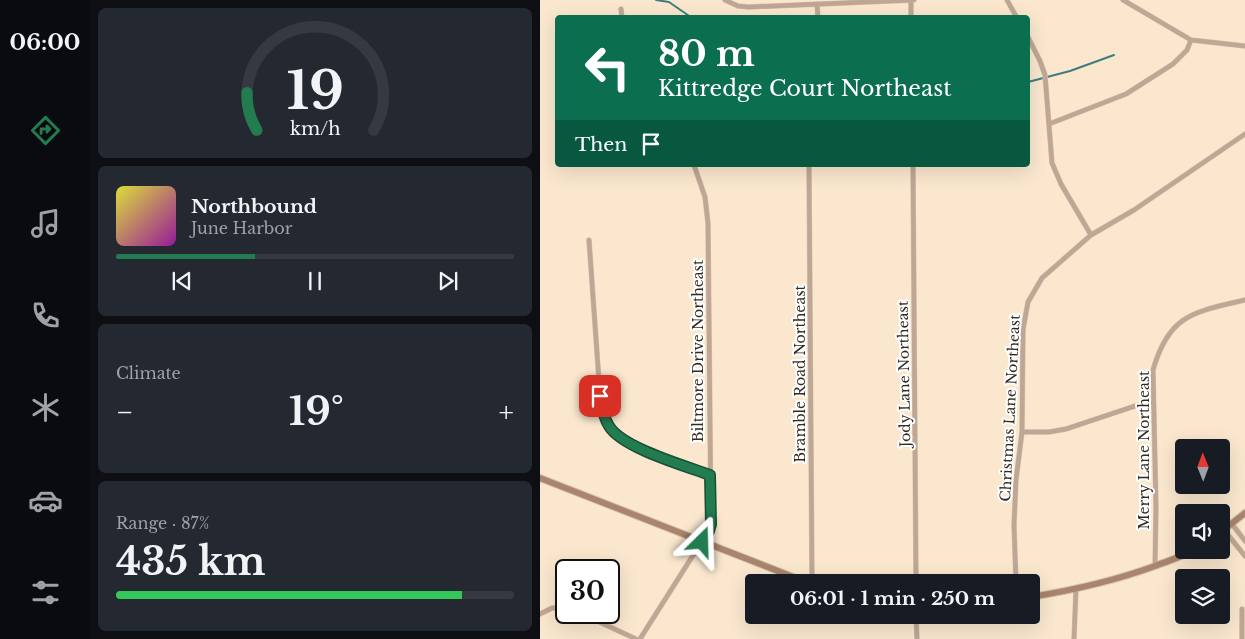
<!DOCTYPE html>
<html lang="en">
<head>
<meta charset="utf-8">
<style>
	:root { --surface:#171b24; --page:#242831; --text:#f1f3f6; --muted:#9ea1a6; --line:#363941; --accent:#237b50 }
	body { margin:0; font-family:"Libre Baskerville",serif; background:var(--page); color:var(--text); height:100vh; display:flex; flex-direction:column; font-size:19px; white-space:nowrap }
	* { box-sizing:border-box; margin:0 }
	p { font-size:16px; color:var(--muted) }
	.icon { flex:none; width:28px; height:28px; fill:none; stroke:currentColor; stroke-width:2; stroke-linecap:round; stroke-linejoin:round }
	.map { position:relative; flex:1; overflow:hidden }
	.panel { display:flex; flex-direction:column; gap:8px; padding:8px; background:#0d0f14; width:450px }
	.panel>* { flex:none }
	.hud { position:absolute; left:15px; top:15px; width:475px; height:152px; border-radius:5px; box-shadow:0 5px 20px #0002; background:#0b6e4f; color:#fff; overflow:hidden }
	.needle { width:32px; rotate:359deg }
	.buttons { position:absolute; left:635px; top:439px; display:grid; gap:10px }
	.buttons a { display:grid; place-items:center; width:55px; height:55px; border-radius:5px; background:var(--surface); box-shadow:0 5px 20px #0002; font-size:25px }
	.speed { position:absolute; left:15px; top:559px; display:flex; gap:10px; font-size:25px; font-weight:700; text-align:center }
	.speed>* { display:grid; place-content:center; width:65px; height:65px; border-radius:50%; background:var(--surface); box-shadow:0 5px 20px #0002; line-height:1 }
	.speed .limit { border:2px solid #111; border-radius:8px; background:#fff; color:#111 }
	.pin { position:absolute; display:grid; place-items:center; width:42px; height:42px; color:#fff; margin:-21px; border-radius:10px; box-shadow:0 2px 8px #0006 }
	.me { position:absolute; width:55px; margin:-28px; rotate:22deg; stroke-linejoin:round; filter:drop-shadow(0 0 4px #0008) }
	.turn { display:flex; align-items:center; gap:18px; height:105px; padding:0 20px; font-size:22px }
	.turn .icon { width:65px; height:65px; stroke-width:2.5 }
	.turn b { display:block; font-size:35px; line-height:42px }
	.then { display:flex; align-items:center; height:48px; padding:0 20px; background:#0003; gap:10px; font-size:19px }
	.big { font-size:38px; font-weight:700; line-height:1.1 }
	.panel .card { flex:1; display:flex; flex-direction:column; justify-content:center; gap:8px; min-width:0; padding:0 18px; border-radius:8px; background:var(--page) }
	.panel .dial { align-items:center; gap:0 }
	.dial svg { height:130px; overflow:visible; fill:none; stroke:var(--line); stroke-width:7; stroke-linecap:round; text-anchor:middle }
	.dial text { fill:var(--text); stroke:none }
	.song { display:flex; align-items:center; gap:15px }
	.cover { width:60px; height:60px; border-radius:8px; background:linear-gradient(135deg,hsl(60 70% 55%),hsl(300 70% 35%)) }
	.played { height:5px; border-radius:2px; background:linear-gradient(90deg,var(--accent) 35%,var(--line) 35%) }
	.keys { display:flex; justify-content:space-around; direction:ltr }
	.heat { display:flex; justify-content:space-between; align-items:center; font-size:28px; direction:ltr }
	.charge { height:8px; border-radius:4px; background:linear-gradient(90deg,#34c759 87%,var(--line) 0) }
	.trip { position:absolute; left:205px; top:574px; width:295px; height:50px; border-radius:5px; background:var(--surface); box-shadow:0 5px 20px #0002; font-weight:700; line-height:50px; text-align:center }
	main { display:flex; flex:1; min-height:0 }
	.dock { display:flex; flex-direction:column; width:90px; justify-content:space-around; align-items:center; background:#090b0e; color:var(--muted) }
	.dock .icon { width:35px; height:35px }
	.dock .on { color:var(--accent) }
	.dock b { font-size:22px; color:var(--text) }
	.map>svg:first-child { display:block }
</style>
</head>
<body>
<main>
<nav class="dock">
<b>06:00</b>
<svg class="icon on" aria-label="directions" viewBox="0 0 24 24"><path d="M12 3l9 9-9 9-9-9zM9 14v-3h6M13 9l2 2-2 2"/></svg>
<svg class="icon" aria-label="music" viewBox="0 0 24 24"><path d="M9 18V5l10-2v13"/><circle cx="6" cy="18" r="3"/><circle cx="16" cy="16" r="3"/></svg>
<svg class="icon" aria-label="phone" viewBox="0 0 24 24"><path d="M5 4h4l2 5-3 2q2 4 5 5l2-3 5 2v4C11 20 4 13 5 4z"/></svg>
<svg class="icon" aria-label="climate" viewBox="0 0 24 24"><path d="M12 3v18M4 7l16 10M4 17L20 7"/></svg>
<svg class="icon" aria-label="car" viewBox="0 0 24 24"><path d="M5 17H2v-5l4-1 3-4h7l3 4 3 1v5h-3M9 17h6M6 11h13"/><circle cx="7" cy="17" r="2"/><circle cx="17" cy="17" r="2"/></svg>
<svg class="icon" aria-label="filters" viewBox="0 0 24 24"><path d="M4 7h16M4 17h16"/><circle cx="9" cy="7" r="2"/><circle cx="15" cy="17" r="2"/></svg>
</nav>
<section class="panel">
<div class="card dial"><svg viewBox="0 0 100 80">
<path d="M14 69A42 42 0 1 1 86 69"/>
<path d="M14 69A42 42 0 0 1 8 46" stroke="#237b50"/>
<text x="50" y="56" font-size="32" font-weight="700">19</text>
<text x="50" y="72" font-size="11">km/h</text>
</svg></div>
<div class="card">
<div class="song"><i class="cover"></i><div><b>Northbound</b><p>June Harbor</p></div></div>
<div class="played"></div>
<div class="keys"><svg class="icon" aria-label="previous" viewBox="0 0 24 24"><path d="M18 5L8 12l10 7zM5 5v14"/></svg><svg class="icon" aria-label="pause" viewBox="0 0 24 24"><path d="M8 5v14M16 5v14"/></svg><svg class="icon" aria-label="next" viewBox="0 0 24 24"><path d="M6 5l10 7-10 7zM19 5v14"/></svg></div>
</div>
<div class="card"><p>Climate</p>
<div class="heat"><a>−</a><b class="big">19°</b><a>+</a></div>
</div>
<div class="card"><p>Range · 87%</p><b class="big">435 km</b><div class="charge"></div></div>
</section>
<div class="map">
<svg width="705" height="639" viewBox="0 0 705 639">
	<rect width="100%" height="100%" fill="#fae7ce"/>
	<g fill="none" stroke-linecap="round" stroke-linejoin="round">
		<path stroke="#407b81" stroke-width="2" d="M116 0 129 2 152 18
			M488 82 530 71 574 55"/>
		<defs>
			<path id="street" d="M185 0 198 6 209 7 374 0
				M371 0V18
				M467 0 477 18
				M583 0 651 40 705 46
				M277 4 278 18
				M81 9 82 18
				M488 37 500 61 505 75 512 163 521 184 551 235
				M509 124 586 94 633 64 647 50 651 40
				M269 165 272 582
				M373 165 376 582
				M49 240 60 395C62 406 63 417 69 426 82 448 146 466 170 475
				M482 432H509L526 429 601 404 612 402
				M692 524 705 541
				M684 530 705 556
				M615 566 616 507 613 370C629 314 654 312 705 300
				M476 582 474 525 476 480 482 432 483 330 488 302 502 278 551 235 594 210 705 134
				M702 609V639
				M38 612 96 639
				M0 614 12 608H26
				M376 615 377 639
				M100 639 157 549 165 538 171 524 168 223 165 197 154 165
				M534 639 536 589"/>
			<path id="secondary" d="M0 478 266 582
				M681 532 705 513
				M491 597C534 590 574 581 615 566 628 561 641 557 654 550"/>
		</defs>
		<use href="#street" stroke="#d6c5af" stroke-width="5.5"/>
		<use href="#secondary" stroke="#d6c5af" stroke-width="8"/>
		<use href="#street" stroke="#c0a695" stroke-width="4.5"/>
		<use href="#secondary" stroke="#aa846c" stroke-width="6"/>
	</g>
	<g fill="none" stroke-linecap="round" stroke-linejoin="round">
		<defs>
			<path id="route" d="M60 396C62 406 63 417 69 426 82 448 146 466 170 475L171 524 169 531 162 542"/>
		</defs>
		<use href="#route" stroke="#175034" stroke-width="12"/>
		<use href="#route" stroke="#237b50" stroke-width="9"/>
	</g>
	<g text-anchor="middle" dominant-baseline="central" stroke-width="4" stroke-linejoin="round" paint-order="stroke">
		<g font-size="14" fill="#312a20" stroke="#fff">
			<text transform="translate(158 351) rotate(-90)">Biltmore Drive Northeast</text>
			<text transform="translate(260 374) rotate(-90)">Bramble Road Northeast</text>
			<text transform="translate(364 374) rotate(-91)">Jody Lane Northeast</text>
			<text transform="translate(470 408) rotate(-87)">Christmas Lane Northeast</text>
			<text transform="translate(604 450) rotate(-90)">Merry Lane Northeast</text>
		</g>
	</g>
</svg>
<div class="buttons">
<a><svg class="needle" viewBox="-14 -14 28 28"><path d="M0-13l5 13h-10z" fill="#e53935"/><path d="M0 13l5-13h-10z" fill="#9ea1a6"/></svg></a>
<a><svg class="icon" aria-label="sound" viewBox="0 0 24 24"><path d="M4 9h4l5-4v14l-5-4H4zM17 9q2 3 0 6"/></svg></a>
<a><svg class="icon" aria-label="layers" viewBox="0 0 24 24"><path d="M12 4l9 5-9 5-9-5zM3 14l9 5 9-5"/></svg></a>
</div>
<div class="speed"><div class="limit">30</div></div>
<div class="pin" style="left:60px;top:396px;background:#d93025"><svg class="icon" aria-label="arrive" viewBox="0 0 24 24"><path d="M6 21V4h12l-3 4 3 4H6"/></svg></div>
<svg class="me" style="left:162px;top:542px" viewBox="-20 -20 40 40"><path d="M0-17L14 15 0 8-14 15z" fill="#237b50" stroke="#fff" stroke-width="4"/></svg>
<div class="trip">06:01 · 1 min · 250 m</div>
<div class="hud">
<div class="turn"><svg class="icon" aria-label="left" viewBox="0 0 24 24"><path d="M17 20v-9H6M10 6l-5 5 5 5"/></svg><div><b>80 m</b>Kittredge Court Northeast</div></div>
<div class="then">Then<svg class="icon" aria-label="arrive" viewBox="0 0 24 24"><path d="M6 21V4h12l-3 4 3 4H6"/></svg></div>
</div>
</div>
</main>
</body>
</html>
